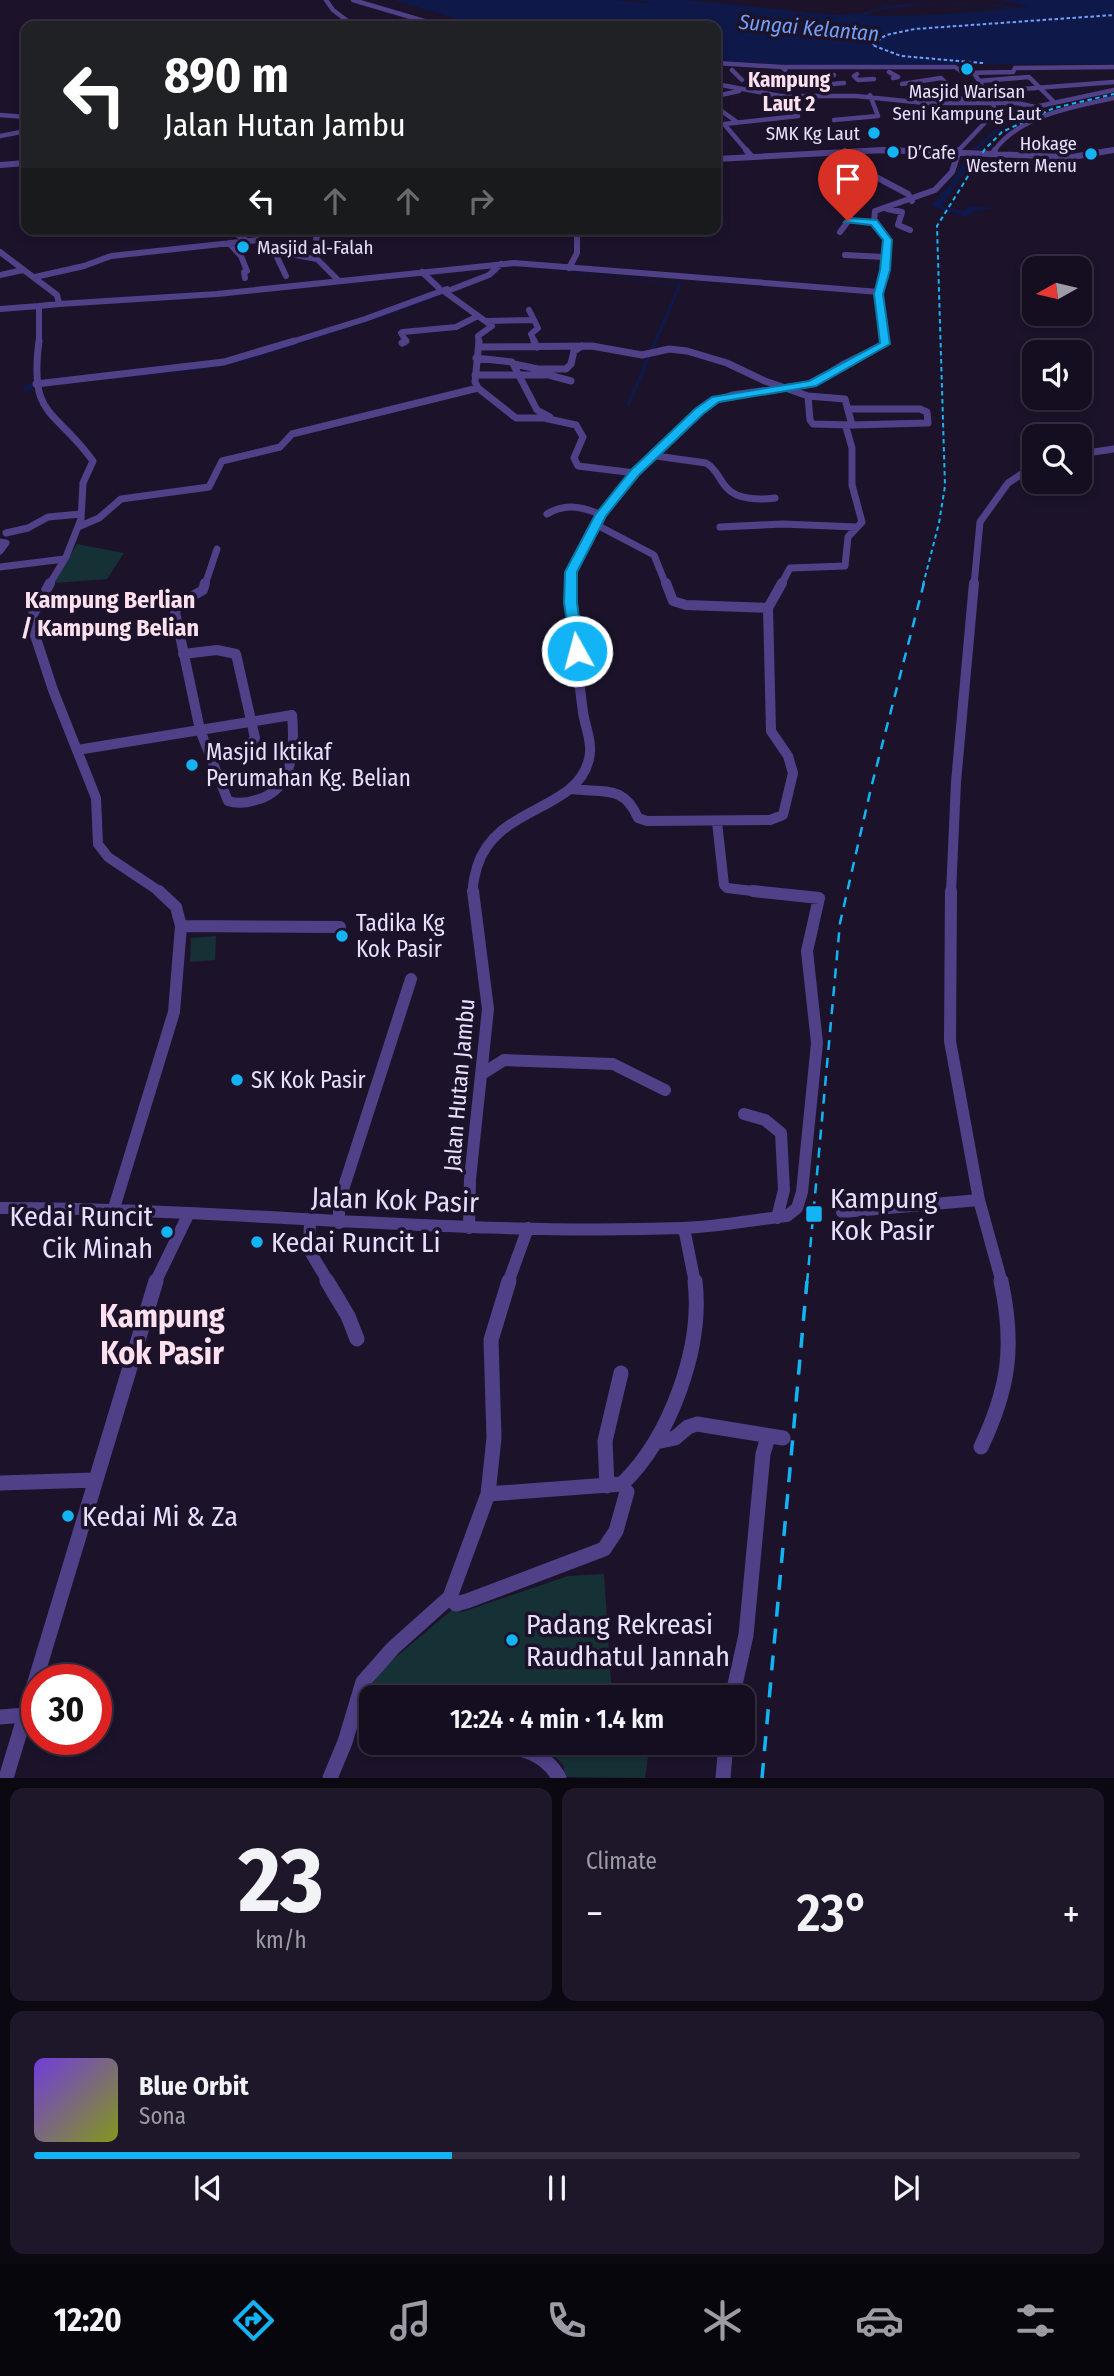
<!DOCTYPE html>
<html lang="en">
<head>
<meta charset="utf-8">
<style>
	:root { --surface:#150e20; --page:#1e1729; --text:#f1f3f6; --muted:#9d9ca5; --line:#342e3e; --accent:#13b4f5 }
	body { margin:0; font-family:"Fira Sans Condensed",sans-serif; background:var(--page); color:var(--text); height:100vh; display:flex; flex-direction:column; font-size:26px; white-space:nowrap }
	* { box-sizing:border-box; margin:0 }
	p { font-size:23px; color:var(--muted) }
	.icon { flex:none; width:38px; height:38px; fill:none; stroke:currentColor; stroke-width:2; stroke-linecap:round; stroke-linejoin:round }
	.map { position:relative; height:1778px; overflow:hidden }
	.details { display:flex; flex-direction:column; gap:10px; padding:10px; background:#0c0812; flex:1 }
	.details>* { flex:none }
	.top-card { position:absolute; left:21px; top:21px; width:700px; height:214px; border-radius:14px; box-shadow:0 4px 10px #0003,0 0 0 2px var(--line); background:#202124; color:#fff; overflow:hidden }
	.needle { width:46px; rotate:262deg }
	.tools { position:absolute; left:1022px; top:256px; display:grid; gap:14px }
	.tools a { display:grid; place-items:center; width:70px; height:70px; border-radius:14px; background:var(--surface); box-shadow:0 4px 10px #0003,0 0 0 2px var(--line); font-size:35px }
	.speed { position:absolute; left:21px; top:1664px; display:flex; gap:14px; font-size:35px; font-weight:700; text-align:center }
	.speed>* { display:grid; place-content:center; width:91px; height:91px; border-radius:50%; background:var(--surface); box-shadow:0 4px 10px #0003,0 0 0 2px var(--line); line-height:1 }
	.speed .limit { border:10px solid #d22; background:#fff; color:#111 }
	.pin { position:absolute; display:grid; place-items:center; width:60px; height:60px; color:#fff; margin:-72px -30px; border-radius:50% 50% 50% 0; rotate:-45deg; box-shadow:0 0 7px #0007 }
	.pin .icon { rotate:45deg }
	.me { position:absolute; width:77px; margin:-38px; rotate:353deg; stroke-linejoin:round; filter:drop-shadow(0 0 5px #0008) }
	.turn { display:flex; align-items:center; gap:24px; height:147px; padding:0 28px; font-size:32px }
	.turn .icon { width:91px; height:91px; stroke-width:2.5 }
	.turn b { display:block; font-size:49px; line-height:60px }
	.lanes { display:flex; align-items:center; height:66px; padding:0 28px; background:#0003; justify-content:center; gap:35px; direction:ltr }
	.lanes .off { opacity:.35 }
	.big { font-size:52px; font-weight:600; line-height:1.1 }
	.details .widget { flex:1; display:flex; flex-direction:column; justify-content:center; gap:10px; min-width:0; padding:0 24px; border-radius:14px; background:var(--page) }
	.details .dial { align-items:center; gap:0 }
	.dial b { font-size:91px; line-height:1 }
	.song { display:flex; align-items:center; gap:21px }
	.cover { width:84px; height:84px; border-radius:10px; background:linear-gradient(135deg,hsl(260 70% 55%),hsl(70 70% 35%)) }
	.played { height:7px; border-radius:4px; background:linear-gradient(90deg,var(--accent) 40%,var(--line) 40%) }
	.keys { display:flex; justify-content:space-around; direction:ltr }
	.heat { display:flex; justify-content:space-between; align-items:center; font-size:38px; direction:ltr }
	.details .tiles { flex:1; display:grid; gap:10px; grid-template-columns:1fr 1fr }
	.widget:last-child { grid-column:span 2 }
	.trip { position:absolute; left:359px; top:1685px; width:396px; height:70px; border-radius:14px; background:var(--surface); box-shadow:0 4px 10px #0003,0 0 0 2px var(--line); font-weight:600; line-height:70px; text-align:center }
	.tabs { display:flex; height:112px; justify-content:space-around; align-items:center; background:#08060d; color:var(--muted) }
	.tabs .icon { width:49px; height:49px }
	.tabs .current { color:var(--accent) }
	.tabs b { font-size:32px; color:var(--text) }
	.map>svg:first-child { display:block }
</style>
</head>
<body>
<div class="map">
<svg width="1114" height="1778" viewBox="0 0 1114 1778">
	<rect width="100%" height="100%" fill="#1c132b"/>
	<path fill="#163135" d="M77 544 124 553 107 579 54 583Z
		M216 936 215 960 190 962 191 938Z
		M604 1574 612 1697 371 1698V1718L361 1715 370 1688 383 1668 454 1608 462 1612 568 1576Z
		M493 1743H650L645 1778 564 1777V1766L548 1748Z"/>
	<path fill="#0e1849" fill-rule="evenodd" d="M393 0H613L655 4 636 0H687L834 15 861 13 893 5 928 3 998 5 1013 8 1029 6 998 0H1114V64L796 65 716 61V26H481ZM923 4 996 6 1007 9 932 15 864 16 874 11Z
		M1018 111H1035L1002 128 972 155 975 157 942 206 964 211 970 206 996 208 975 211 966 217 931 206C943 191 959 178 964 157L971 155V150L996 129 1011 121 1010 117 1022 116Z
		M522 266 506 267 494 275 397 312 249 360 204 369 45 386 205 367 246 359 392 311 492 275 505 267 522 266 682 284 630 405H626L678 285Z"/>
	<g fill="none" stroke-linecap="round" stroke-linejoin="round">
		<path stroke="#0e1849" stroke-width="6" d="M26 388 30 387"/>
		<path stroke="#71a1f9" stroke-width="2" stroke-dasharray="3.5 2.5" stroke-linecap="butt" d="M983 63 901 56 872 45 886 35 915 29 1114 15"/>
		<path stroke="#504088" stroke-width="4.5" d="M326 0 333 10 354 26
			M353 0 441 26
			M716 63 782 67 785 70
			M782 67H955L964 73 1013 72 1015 68 1114 67
			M732 70 742 80
			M889 72 898 77 893 78
			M857 74 854 76 858 80 874 79
			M979 81 1029 77 1054 102
			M716 84 780 96H856L925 103H1017L1035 107 1114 90
			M902 84 941 78 946 83 944 86 967 103
			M809 86 844 83
			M760 89 834 75
			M985 92 1114 82
			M716 96 739 91
			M716 107 737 122
			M0 115 26 117
			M834 120 878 116 870 95
			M0 136 26 131
			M747 151 724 124 798 116 773 97
			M855 151H921
			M958 151 995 112 993 103 974 73
			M994 151C1018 116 1075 106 1114 98
			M1105 151 1114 150"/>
		<path stroke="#504088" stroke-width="6" d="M746 150 752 157
			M845 151 876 177 908 194 912 201
			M992 154 995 150
			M716 159 882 150 1072 157 1114 150
			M0 165 26 163
			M887 209 902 212 898 225 910 230
			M229 229 247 241
			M840 232 849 220 874 222
			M316 239 324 236V229
			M229 243 241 256 247 271 244 272 245 278
			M274 251 317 259 338 280
			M0 252 57 295 59 304 39 306V343
			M845 255 884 257
			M569 268 577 253V232L594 229
			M422 272 439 288V292
			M0 275 23 270
			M35 277 84 266 111 256 258 240 265 248 274 251 286 276
			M59 304 217 294 514 263 879 292
			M0 309 39 306
			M529 310 538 328 531 334 535 343
			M486 321 533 320
			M288 343 365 319 447 289
			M403 343 406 341 401 333 403 332 456 327 478 316
			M479 343 478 336 492 326 445 292 489 275 501 264
			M885 343 878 294 885 270 888 240 874 222 875 211 935 190 952 172 959 150"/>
		<path stroke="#504088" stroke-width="7" d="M39 341C29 419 54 407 93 461L83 483 81 519 66 557 49 585
			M479 341 475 382 478 388 516 418H544L576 425 583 437 574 458 578 466 635 473
			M534 341 537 347
			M402 343 406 341
			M480 347 592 346 642 355 669 349 687 351 727 363 765 381 808 396 845 399 852 425 928 423 927 412 920 409H848
			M476 358 512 362 537 410 550 417
			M514 364 538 369H566L571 364 574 351 582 346
			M475 375H549L571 381
			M36 384 224 362 294 341
			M808 396 810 420 813 424 852 425
			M1080 454 1114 449
			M656 456 706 463C717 469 719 480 727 488 737 500 761 500 775 498
			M547 514C564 503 583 506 601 515
			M595 524 654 555 666 585
			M78 527 99 518 121 499 209 487 222 461 280 447 292 434 478 388
			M720 527 782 524 857 527
			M6 533 28 528 48 517 81 514
			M0 542 6 543 0 551
			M0 567 64 559
			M205 585 217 549
			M570 585 578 556 601 515 628 480 709 403 732 395 812 384 844 364 885 344V341
			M781 585 790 568 845 566 848 537 862 522 852 485V448L846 427
			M974 585 980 522 1008 483 1034 466"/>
		<path stroke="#504088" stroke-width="10" d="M50 583 30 620 53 690 96 798 98 844 108 857 162 893
			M666 583 673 601 686 605 768 608
			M183 654 217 650 236 654 255 738 248 747 251 753
			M292 715C295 747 294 791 256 800 247 803 237 804 228 801L200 730Z
			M200 730 175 612 179 604 203 590 205 583
			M77 750 200 730
			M572 789C605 793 624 785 638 818L647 821 770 820 783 815 793 773 788 756 771 731 768 608 782 583
			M717 822 724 885 727 888 769 893
			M473 893C472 883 475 876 477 867 496 805 577 812 589 759 593 743 585 727 583 712 577 669 574 626 569 583
			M951 893 956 782 974 583"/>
		<path stroke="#504088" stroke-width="12" d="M181 926 340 927
			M482 1074 504 1060 613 1064 665 1090
			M744 1114 765 1120 781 1133 784 1190 777 1218
			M979 1200 1002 1283
			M0 1208C227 1208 454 1236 682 1228 717 1227 752 1220 787 1216L797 1208 802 1192 817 1043 807 951 819 898 753 891
			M114 1208 174 1012 181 926 176 907 159 891
			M842 1212 979 1200 950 1041 951 891
			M310 1221 309 1250 329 1283
			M339 1223V1202L411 979
			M469 1228 470 1179 488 1009 473 891
			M684 1228 695 1283
			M155 1283 189 1213
			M508 1283 528 1228"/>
		<path stroke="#504088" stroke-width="15" d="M327 1281 348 1316 357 1339
			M656 1442 675 1438 688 1427 697 1424 783 1438
			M981 1447C1009 1388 1015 1346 1001 1281
			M0 1483 94 1480
			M607 1486 605 1441 621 1373
			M488 1494 622 1484C670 1438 703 1348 695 1281
			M450 1597 456 1604 467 1601 604 1549 616 1531 627 1492
			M732 1698 746 1635 763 1454 768 1437
			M0 1717 25 1715
			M353 1718 371 1724
			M445 1743C484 1746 538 1738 559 1778
			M6 1778 156 1281
			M330 1778 345 1742 363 1682 393 1648 450 1597 488 1494 494 1438 491 1340 509 1281
			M723 1778 726 1743"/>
		<path stroke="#13b4f5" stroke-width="2" stroke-dasharray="4.5 3.5" stroke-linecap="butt" d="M923 585 939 523 945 486 937 226 985 149 1002 132 1054 108 1114 94"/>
		<path stroke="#13b4f5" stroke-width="2.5" stroke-dasharray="10 8" stroke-linecap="butt" d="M807 1283 840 923 871 788 924 583"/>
		<path stroke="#13b4f5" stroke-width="3.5" stroke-dasharray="15 12" stroke-linecap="butt" d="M762 1778 807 1281"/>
	</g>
	<path fill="#13b4f5" stroke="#0c759f" stroke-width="2" d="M848 218 877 220 892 240 890 270 883 294 890 344 816 386 719 402 703 414 639 475 606 516 577 572V603L584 651 577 655 572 654 564 603 565 572 595 515 631 470 695 409 712 397 809 381 880 343 874 294 880 270 883 240 871 225 844 222Z"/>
	<g fill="#13b4f5" stroke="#1c132b" stroke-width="2.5">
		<circle cx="967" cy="69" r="7"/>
		<circle cx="874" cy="133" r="7"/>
		<circle cx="893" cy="152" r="7"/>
		<circle cx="1091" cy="154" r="7"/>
		<circle cx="243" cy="247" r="7"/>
		<circle cx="192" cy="765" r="7"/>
		<circle cx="342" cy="936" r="7"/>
		<circle cx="237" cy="1080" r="7"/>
		<rect x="805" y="1205" width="18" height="18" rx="3.5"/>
		<circle cx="167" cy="1232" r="7"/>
		<circle cx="257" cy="1242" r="7"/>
		<circle cx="68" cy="1516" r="7"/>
		<circle cx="512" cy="1640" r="7"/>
	</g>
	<g text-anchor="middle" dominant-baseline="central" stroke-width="7" stroke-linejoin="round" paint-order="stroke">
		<g font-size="19" fill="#e8dffe" stroke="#1c132b" text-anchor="end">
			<text x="967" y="91" text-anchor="middle">Masjid Warisan<tspan x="967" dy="22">Seni Kampung Laut</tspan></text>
			<text x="860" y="133">SMK Kg Laut</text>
			<text x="1077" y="143">Hokage<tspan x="1077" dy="22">Western Menu</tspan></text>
			<text x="907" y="152" text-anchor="start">D’Cafe</text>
			<text x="257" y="247" text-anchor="start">Masjid al-Falah</text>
		</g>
		<g font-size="21" font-style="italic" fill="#71a1f9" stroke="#1c132b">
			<text transform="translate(809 28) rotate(5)">Sungai Kelantan</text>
		</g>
		<g font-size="21" font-weight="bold" fill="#fee1ee" stroke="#1c132b">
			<text x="789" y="80">Kampung<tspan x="789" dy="24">Laut 2</tspan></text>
		</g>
		<g font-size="23" fill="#e8dffe" stroke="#1c132b" text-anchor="start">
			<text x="206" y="752">Masjid Iktikaf<tspan x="206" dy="26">Perumahan Kg. Belian</tspan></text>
			<text x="356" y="923">Tadika Kg<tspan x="356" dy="26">Kok Pasir</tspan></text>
			<text x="251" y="1080">SK Kok Pasir</text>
		</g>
		<g font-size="23" fill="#e8dffe" stroke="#1c132b">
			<text transform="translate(459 1085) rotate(-85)">Jalan Hutan Jambu</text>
		</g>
		<g font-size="24" font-weight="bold" fill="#fee1ee" stroke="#1c132b">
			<text x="110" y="600">Kampung Berlian<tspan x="110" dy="28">/ Kampung Belian</tspan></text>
		</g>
		<g font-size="28" fill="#e8dffe" stroke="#1c132b" text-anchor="start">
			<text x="830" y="1198">Kampung<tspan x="830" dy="32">Kok Pasir</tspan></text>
			<text x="153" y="1216" text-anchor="end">Kedai Runcit<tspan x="153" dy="32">Cik Minah</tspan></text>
			<text x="271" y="1242">Kedai Runcit Li</text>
			<text x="82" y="1516">Kedai Mi &amp; Za</text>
			<text x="526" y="1624">Padang Rekreasi<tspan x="526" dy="32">Raudhatul Jannah</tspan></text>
		</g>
		<g font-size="28" fill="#e8dffe" stroke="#1c132b">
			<text transform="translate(395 1200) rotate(2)">Jalan Kok Pasir</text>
		</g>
		<g font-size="32" font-weight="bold" fill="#fee1ee" stroke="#1c132b">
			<text x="162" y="1316">Kampung<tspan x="162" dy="37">Kok Pasir</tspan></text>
		</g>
	</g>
</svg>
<div class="tools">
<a><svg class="needle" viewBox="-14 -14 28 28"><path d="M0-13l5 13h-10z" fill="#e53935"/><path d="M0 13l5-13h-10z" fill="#9d9ca5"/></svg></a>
<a><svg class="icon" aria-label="sound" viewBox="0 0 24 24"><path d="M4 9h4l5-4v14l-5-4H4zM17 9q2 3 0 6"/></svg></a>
<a><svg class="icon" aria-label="search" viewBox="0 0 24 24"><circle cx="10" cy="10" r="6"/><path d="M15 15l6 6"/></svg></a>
</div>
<div class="speed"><div class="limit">30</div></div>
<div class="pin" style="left:848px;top:221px;background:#d93025"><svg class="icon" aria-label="arrive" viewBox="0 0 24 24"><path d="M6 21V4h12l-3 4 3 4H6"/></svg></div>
<svg class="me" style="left:577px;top:651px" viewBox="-20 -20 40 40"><circle r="17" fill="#13b4f5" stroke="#fff" stroke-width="3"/><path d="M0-11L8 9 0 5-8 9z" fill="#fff"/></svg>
<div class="trip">12:24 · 4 min · 1.4 km</div>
<div class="top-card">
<div class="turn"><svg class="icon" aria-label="left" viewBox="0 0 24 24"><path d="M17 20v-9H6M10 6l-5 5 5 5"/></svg><div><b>890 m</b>Jalan Hutan Jambu</div></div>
<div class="lanes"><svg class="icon" aria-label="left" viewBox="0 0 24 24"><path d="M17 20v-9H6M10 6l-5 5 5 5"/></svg><svg class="icon off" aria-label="ahead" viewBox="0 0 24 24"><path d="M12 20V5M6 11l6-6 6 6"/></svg><svg class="icon off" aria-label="ahead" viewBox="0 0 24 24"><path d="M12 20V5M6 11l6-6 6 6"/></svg><svg class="icon off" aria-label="right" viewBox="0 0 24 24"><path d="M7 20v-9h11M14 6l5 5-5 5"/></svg></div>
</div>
</div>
<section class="details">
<div class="tiles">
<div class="widget dial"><b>23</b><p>km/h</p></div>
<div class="widget"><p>Climate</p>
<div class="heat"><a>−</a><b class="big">23°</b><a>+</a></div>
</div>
<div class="widget">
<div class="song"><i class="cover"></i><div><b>Blue Orbit</b><p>Sona</p></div></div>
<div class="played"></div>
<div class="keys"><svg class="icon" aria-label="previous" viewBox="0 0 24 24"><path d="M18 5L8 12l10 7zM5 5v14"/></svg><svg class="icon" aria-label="pause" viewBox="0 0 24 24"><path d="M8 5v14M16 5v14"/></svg><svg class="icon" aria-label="next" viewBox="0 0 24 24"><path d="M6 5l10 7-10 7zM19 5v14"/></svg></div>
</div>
</div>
</section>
<nav class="tabs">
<b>12:20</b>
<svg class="icon current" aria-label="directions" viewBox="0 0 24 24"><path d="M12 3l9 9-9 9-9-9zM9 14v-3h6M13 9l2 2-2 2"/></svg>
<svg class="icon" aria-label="music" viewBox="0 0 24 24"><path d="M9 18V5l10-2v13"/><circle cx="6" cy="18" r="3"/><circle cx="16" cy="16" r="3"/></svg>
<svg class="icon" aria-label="phone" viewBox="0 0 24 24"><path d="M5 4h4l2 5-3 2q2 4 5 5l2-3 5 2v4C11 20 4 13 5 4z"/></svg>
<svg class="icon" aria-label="climate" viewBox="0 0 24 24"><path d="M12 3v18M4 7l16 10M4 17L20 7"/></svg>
<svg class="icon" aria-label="car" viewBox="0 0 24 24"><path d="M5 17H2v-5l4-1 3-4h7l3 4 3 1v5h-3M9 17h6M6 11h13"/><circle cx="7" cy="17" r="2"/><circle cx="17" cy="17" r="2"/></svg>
<svg class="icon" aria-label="filters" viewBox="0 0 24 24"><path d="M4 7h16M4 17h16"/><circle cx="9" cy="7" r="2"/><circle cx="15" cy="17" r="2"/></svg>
</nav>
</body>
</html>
